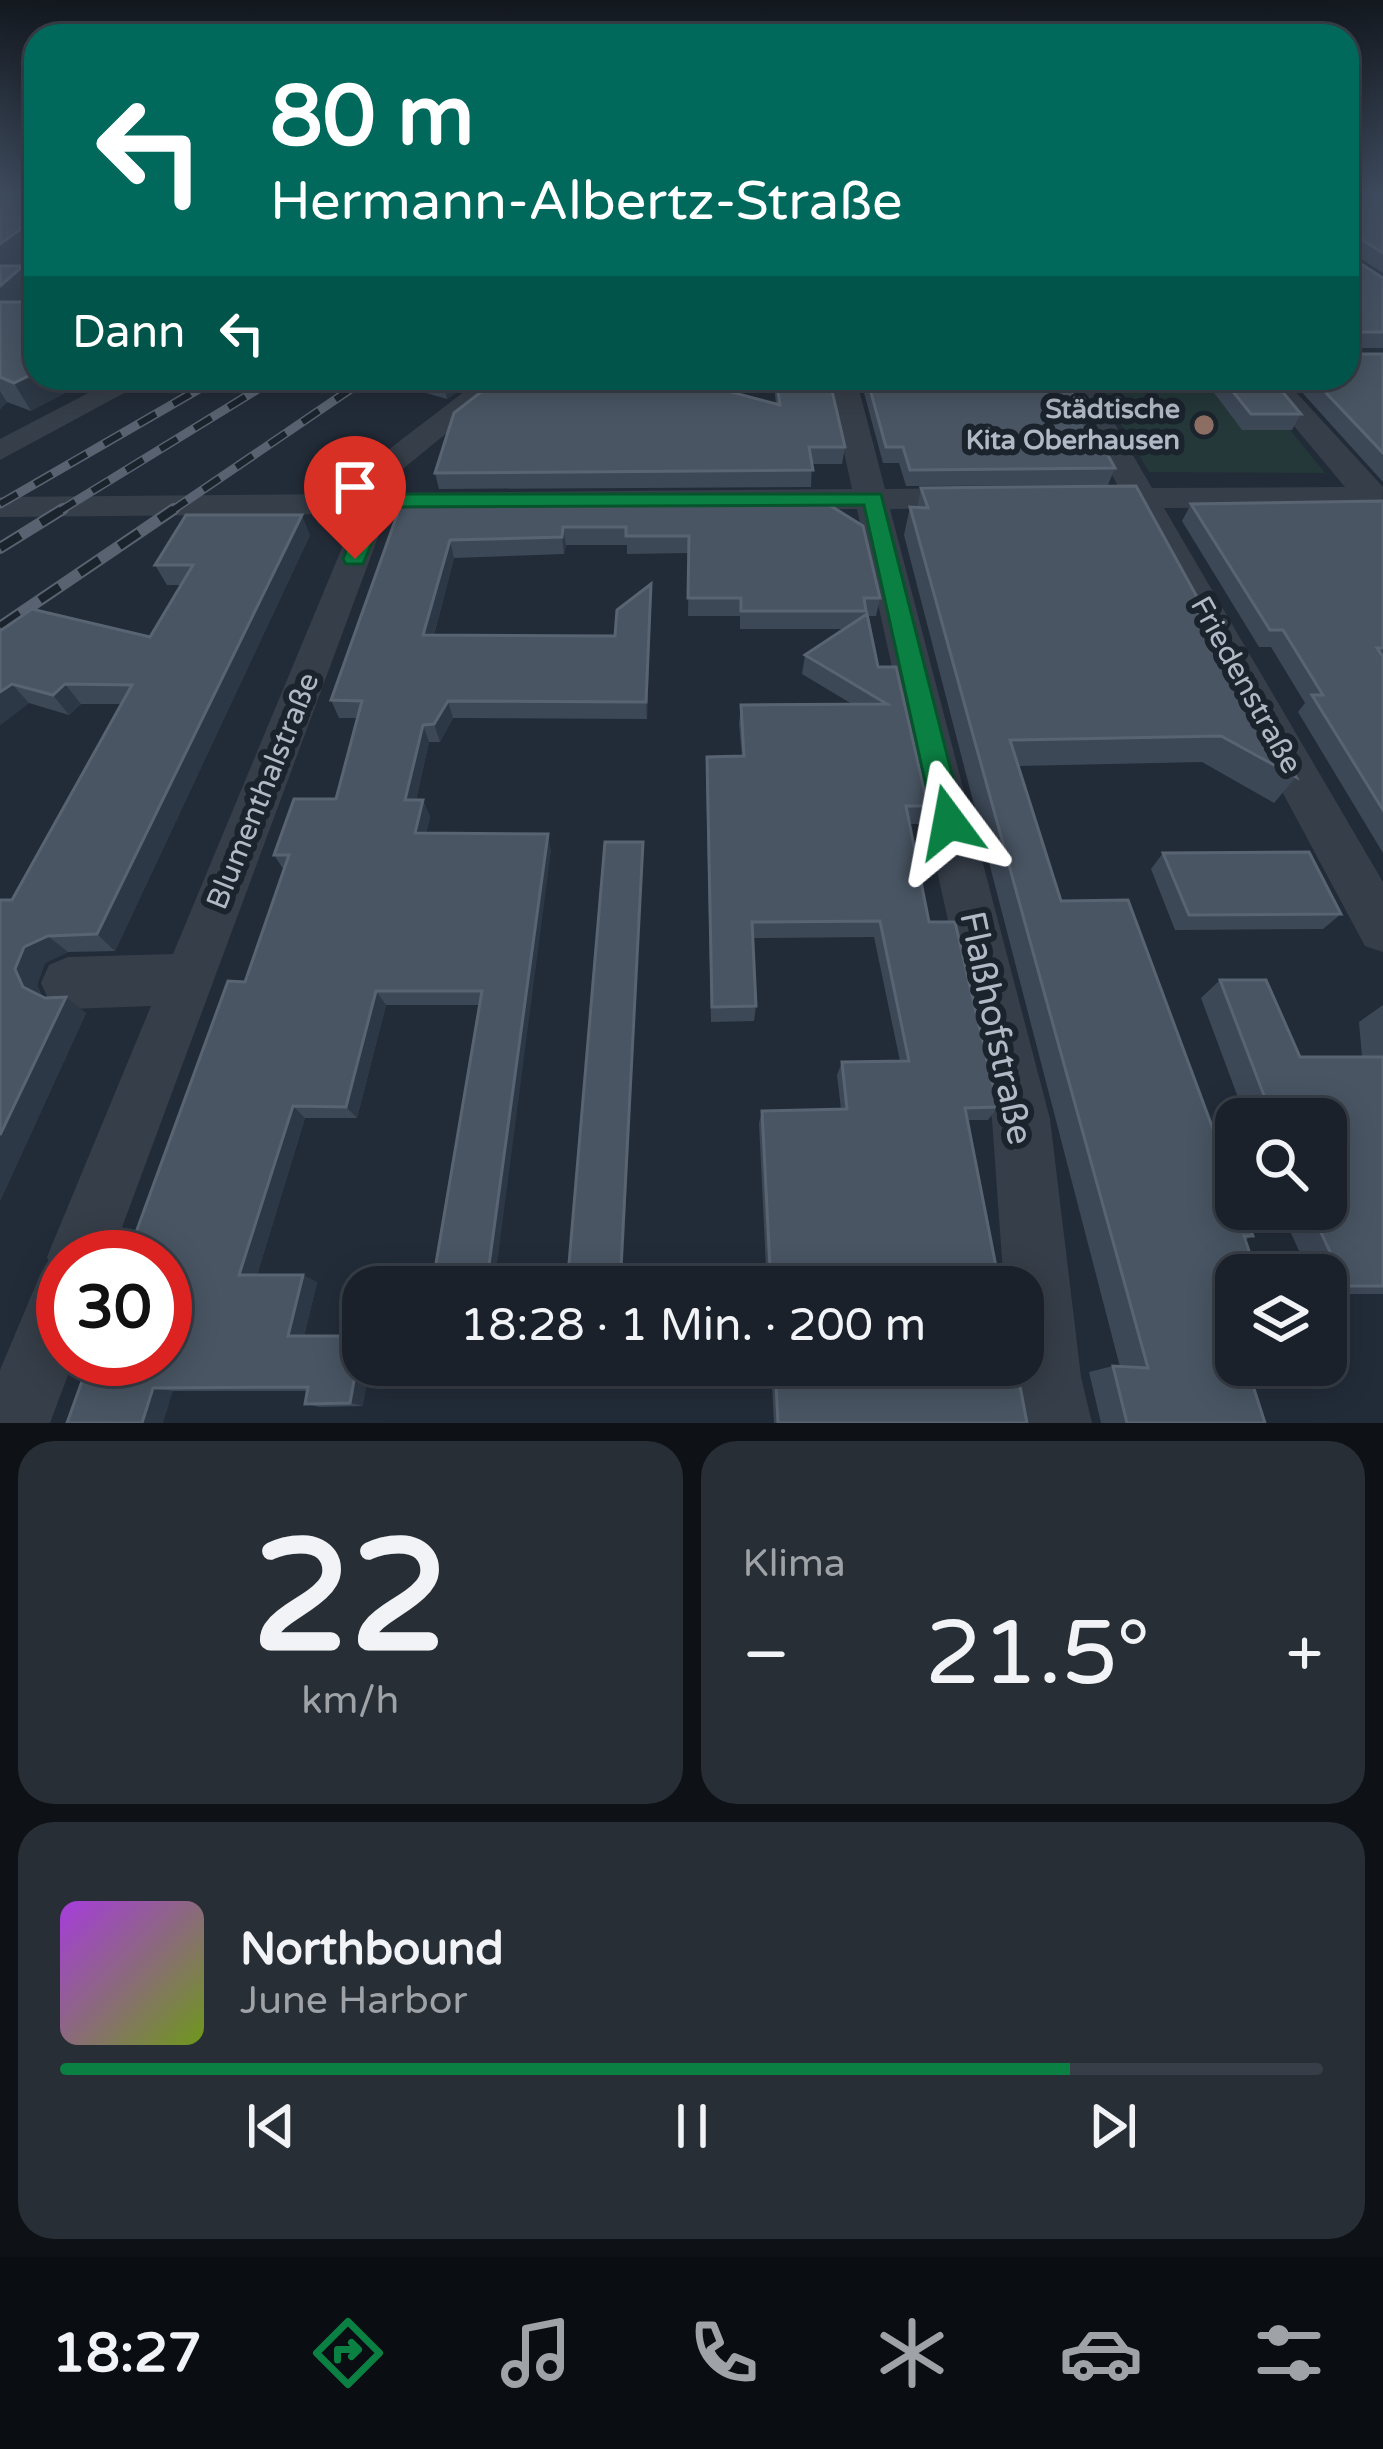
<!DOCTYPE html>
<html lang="de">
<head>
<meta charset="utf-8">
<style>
	:root { --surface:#1a212a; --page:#272e36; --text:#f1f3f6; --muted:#9fa3a8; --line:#383e47; --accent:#0b8043 }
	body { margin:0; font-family:"Varela Round",sans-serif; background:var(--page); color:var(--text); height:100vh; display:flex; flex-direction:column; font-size:45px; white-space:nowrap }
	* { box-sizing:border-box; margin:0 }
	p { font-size:39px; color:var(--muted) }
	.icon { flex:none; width:66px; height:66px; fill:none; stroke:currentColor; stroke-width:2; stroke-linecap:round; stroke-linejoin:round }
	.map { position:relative; height:1423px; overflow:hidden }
	.details { display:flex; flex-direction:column; gap:18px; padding:18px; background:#0e1217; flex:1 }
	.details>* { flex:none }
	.top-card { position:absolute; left:24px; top:24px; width:1335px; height:366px; border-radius:36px; box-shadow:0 6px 30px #0003,0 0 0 3px var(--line); background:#00695c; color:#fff; overflow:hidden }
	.tools { position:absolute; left:1215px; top:1098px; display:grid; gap:24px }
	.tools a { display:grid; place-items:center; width:132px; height:132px; border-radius:24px; background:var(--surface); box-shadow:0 6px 30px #0003,0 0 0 3px var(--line); font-size:60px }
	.speed { position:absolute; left:36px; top:1230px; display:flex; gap:24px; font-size:60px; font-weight:700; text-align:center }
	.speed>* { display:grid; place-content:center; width:156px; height:156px; border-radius:50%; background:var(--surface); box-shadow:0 6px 30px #0003,0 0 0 3px var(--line); line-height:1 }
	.speed .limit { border:18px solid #d22; background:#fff; color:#111 }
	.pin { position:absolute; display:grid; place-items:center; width:102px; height:102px; color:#fff; margin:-123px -51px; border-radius:50% 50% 50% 0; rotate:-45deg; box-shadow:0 0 12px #0007 }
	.pin .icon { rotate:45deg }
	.me { position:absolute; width:132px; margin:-66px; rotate:347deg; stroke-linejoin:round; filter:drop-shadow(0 0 9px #0008) }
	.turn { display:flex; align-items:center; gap:42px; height:252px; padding:0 48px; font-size:54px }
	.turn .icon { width:156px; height:156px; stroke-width:2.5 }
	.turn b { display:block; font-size:84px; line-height:102px }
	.then { display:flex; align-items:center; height:114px; padding:0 48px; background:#0003; gap:24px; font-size:45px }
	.big { font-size:90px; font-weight:600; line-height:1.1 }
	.details .tile { flex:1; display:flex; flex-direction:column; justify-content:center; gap:18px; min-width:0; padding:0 42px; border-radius:36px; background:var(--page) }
	.details .dial { align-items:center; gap:0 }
	.dial b { font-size:156px; line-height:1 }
	.song { display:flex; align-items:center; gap:36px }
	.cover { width:144px; height:144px; border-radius:18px; background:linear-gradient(135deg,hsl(280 70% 55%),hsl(80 70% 35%)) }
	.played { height:12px; border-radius:6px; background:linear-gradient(90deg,var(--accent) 80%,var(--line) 80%) }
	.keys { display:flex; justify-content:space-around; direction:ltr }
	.heat { display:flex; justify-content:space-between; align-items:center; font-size:66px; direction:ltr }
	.details .tiles { flex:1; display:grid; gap:18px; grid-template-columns:1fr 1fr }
	.tile:last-child { grid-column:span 2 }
	.trip { position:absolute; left:342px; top:1266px; width:702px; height:120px; border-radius:36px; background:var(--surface); box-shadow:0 6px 30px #0003,0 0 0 3px var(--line); font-weight:600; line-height:120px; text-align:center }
	.menu { display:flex; height:192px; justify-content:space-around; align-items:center; background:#0a0d11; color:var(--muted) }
	.menu .icon { width:84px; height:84px }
	.menu .current { color:var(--accent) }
	.menu b { font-size:54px; color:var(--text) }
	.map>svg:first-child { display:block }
</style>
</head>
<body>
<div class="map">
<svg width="1383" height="1423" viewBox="0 0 1383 1423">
	<rect width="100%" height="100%" fill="#222c38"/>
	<path fill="#243739" d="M1094 378H1248L1325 473 1149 472Z"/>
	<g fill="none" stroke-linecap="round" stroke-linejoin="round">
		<path fill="#363e49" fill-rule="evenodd" d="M117 378H152L0 460V439Z
			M482 378H514L382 486 383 493 852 489 828 378H856L885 489 977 488 994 498 977 508 890 509 1050 1119 1081 1377 1092 1423H1020L1010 1365H1023V1287H1004L992 1119 857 509 387 513 111 1257H63V1359H74L50 1423H0V1370L40 1275 52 1269 47 1257 151 1006 68 1009 49 1001 41 983 49 965 68 957 173 954 354 519 353 514 0 517V497L350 494 354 476Z
			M1060 378H1088L1152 488 1345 487 1254 378H1283L1383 487 1382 520 1362 507 1164 508 1383 882V952L1365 946 1130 508H1087L1070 498 1087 488H1119Z"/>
		<defs>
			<path id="rail-far2" d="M0 259 36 254"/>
			<path id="rail-far1" d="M0 504 218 378
				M58 512 276 378
				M170 512 367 378"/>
			<path id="rail" d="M0 548 63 509
				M0 627 174 509"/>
		</defs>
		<use href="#rail-far2" stroke="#586270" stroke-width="8"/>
		<use href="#rail-far1" stroke="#586270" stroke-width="9"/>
		<use href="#rail" stroke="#586270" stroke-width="12"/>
		<use href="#rail-far2" stroke="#1b232d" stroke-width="4.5" stroke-dasharray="15" stroke-linecap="butt"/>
		<use href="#rail-far1" stroke="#1b232d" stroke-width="6" stroke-dasharray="20" stroke-linecap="butt"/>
		<use href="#rail" stroke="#1b232d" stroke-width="8" stroke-dasharray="24" stroke-linecap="butt"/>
	</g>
	<path fill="#3d4857" d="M0 191H36V253L20 266 36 294 27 302 31 411 7 402 0 409Z
		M1347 191H1383V273L1352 253V258L1383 278V348H1353V354H1383V482L1289 378H1347Z
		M397 378H475L447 399 398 385Z
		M773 378H829L845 447 842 464H812L811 487 439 489 435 473 776 404Z
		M860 378H1065L1115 468 1108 485 906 486 899 463H883Z
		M1203 378H1271L1301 414 1292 430H1242Z
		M921 488 1296 777 1274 803 1202 762 1018 766 1061 901 1253 1236 1245 1240 1291 1368 1249 1374 1265 1423H1101L1089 1372 1113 1366 1120 1367 904 535 910 507 917 508Z
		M818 498 880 598 876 616H868L878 667 928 806 922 824H910L929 922 998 1107 988 1120H967L1000 1287H767L759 1123 762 1111 841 1109 837 1075 842 1062 900 1061 874 937 752 938 756 1006 754 1021 711 1022 706 775 742 756 739 724 741 705 852 704 802 674 805 655 844 629H740V616H688L689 553 627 554V545H566L564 554 454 558 434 635 615 636 651 584 647 719 453 718 440 742H429L416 800H423L430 817 426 833 551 851 480 1005H386L357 1118H305L257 1275 317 1282 304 1336 363 1406 320 1407 305 1404 308 1391H173L67 1423 245 982 284 870 274 855 336 799 358 718H339L331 700 401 504Z
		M1383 501V853L1298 712 1305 703 1271 647H1259L1182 521 1191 504Z
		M310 535 115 951 68 952 45 963 37 985 42 996 86 1013 0 1201V900H12L121 704H81L69 715 29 703 0 725V631L150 637 181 585H167L155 565Z
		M1163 853 1341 914 1323 929 1175 930 1151 869Z
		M1220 980 1300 1057H1362L1359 1022 1383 1005V1294H1326V1275H1310L1280 1209H1326V1119H1246L1201 998Z
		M771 1365H1016L1027 1423H774Z"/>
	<path fill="#2d3846" d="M36 218V253L0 281V244Z
		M23 266 36 289V294L0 326V286Z
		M36 372V378H95L31 411 14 383Z
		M450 378H475L447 399 443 383Z
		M0 391 7 402 0 409Z
		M302 515 310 535 115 951 97 934Z
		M563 527 566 545 564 554 562 537Z
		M450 540 454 558 429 653 423 635Z
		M651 584V602L647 719 646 702Z
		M12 684 29 703 0 725V692Z
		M65 684 81 704 69 715 53 695Z
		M448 701 453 718 440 742 434 724Z
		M423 725 429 742 412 817 405 800Z
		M423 800 430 817 422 850 415 833Z
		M548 834 551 851 494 1287H486Z
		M643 842 622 1287H620Z
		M48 936 68 952 45 963 37 985 45 1003 23 987 15 969 24 947Z
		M376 991 386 1005 357 1118 346 1107Z
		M66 997 86 1013 0 1201V1135Z
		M293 1106 305 1118 255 1282 239 1275Z
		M303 1275 317 1282 303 1341 288 1336Z
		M362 1336 363 1365H370L363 1406 350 1403Z
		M153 1388 173 1391 163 1423H142Z"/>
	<path fill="#495563" stroke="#596472" stroke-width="3" d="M0 191H36V218L0 244Z
		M1347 191H1383V253L1351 233 1352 258 1383 278V332H1353V354H1383V453L1312 378H1347Z
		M0 266H23L0 286Z
		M0 302H36V372L14 383 0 377Z
		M426 378H450L443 383Z
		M499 378H678L780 405 776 378H829L845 447H809L813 470 435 473 454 413Z
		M867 378H1065L1115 468 910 470 903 447H886Z
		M1222 378H1271L1301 414H1251Z
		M1136 486 1296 777 1221 736 1010 740 1061 901 1128 900 1236 1191V1209H1243L1253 1236H1244L1257 1275H1236V1365H1290L1291 1368 1247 1367 1265 1423H1127L1113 1366 1148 1368 910 507 928 508 921 488Z
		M818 498 863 526 880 598H864L866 611H741V598H688L689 536H626V527H563L562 537 450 540 423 635 615 636 617 610 651 584 646 702 448 701 434 724 423 725 405 800H423L415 833 548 834 486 1287H432L482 991H376L346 1107 293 1106 239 1275H303L288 1336H362L350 1403 305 1404 308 1387 153 1388 142 1423H67L90 1359H165V1257H127L228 981 245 982 289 855H274L294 799H336L362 701 331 700 401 504Z
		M1383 501V648H1377L1383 657V810L1312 695H1323L1283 630H1270L1191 504Z
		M186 515H302L97 934 48 936 24 947 15 969 23 987 45 998 66 997 0 1135V900H12L132 685 65 684 53 695 12 684 0 692V631L32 609 150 637 193 565H155Z
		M867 614 878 667H896L928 806H906L929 922H955L998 1107 965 1108 1000 1287H771L762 1111 847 1109 842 1062 909 1061 880 921 752 922 756 1006 712 1007 707 757 744 756 741 705 887 704 805 655Z
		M605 842H643L620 1287H567Z
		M1309 852 1341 914 1189 915 1163 853Z
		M1220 980H1266L1300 1057H1383V1286H1346L1310 1209H1326V1119H1273Z
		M775 1365H1016L1027 1423H778Z"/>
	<linearGradient id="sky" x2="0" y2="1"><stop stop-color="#13181f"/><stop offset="0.49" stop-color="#3e4b5e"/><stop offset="1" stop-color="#3e4b5e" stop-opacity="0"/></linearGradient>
	<rect width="1383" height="390" fill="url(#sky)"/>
	<path fill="#0b8043" stroke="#07532c" stroke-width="3" d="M881 494 964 822 949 835 934 822 864 505 379 507 382 518 363 564H346L343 559 359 518 356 500 367 494Z"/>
	<circle fill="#8d6e63" stroke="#1b232d" stroke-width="4.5" cx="1204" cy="425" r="12"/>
	<g text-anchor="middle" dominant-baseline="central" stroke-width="12" stroke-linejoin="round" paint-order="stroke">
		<g font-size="27" font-weight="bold" fill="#b0b9c5" stroke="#1b232d" text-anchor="end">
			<text x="1180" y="409">Städtische<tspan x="1180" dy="31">Kita Oberhausen</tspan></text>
		</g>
		<g font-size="30" fill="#b0b9c5" stroke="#1b232d">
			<text transform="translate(1246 685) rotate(61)">Friedenstraße</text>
			<text transform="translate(263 791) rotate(-68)">Blumenthalstraße</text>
		</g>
		<g font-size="36" fill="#b0b9c5" stroke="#1b232d">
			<text transform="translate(996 1028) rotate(78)">Flaßhofstraße</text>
		</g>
	</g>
</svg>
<div class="tools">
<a><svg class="icon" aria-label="search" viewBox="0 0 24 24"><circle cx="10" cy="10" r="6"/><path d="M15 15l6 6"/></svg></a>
<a><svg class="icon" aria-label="layers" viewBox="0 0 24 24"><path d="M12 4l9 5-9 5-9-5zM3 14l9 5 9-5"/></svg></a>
</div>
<div class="speed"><div class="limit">30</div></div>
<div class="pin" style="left:355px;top:559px;background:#d93025"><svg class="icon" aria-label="arrive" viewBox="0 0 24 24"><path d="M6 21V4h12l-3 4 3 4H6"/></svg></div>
<svg class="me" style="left:949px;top:822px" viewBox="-20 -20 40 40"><path d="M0-17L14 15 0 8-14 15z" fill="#0b8043" stroke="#fff" stroke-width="4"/></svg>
<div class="trip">18:28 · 1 Min. · 200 m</div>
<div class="top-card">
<div class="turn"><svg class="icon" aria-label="left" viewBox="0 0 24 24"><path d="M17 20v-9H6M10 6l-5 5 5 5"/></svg><div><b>80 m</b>Hermann-Albertz-Straße</div></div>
<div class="then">Dann<svg class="icon" aria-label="left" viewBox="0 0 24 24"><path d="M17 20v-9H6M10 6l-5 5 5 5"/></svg></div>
</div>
</div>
<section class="details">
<div class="tiles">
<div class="tile dial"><b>22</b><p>km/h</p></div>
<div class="tile"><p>Klima</p>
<div class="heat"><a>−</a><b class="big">21.5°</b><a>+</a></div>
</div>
<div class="tile">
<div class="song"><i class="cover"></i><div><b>Northbound</b><p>June Harbor</p></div></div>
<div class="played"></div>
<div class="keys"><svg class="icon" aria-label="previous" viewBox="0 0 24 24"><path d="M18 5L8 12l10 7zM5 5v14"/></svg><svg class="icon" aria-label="pause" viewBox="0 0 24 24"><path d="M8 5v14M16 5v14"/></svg><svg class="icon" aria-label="next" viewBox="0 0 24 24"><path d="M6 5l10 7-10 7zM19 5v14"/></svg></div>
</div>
</div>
</section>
<nav class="menu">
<b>18:27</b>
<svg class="icon current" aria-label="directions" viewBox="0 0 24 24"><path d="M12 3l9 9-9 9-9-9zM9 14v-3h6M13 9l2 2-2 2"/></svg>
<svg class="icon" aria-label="music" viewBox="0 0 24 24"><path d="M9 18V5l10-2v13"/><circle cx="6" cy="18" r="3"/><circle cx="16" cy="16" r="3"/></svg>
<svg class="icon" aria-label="phone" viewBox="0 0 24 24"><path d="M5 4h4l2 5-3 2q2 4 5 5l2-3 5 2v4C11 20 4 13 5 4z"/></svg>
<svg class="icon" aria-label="climate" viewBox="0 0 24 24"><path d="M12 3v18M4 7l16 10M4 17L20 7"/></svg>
<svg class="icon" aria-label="car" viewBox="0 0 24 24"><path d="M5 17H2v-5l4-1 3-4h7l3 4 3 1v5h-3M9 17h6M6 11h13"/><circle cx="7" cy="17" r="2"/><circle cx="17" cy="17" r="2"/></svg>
<svg class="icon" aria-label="filters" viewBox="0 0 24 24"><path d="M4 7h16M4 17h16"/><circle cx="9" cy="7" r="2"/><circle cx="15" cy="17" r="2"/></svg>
</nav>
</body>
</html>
